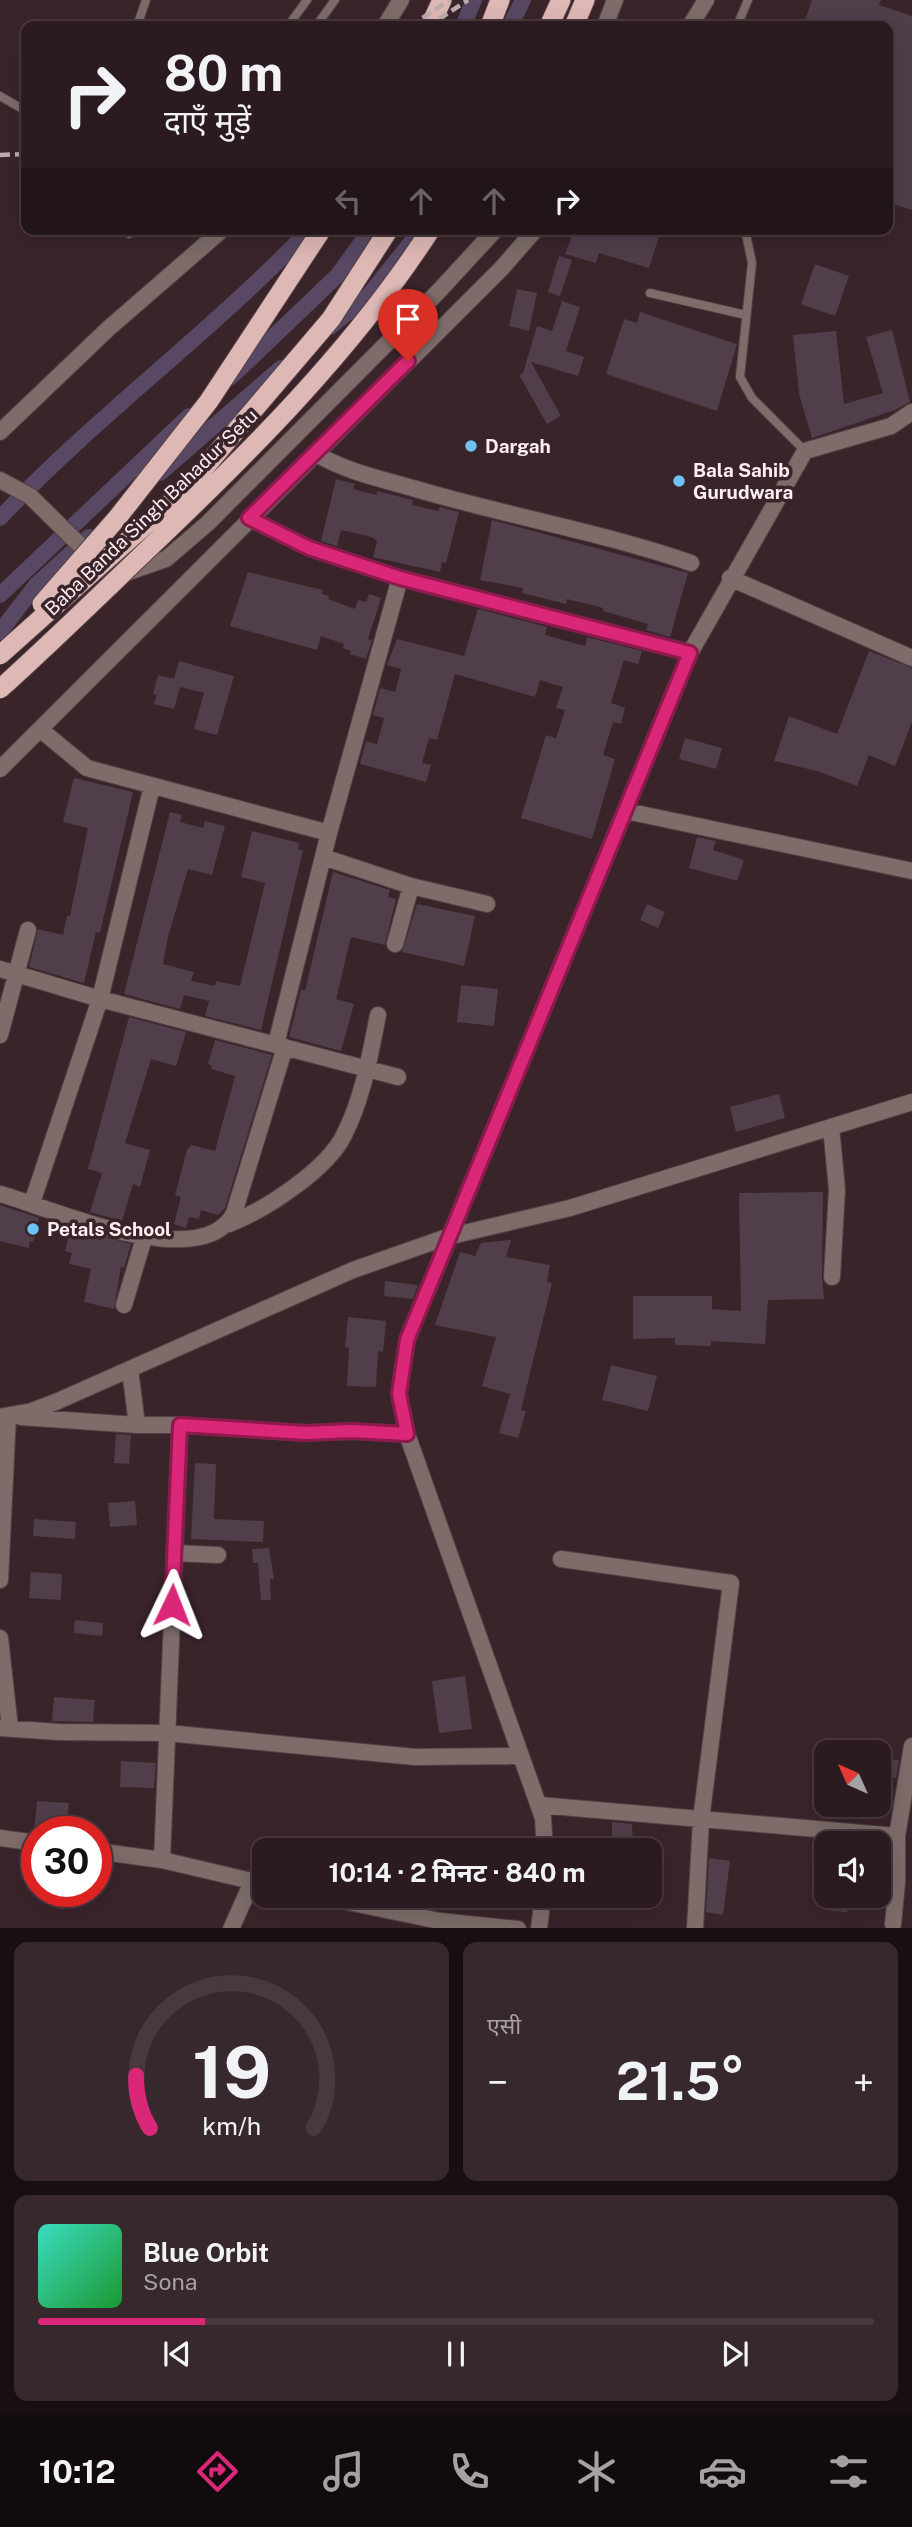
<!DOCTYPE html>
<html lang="hi">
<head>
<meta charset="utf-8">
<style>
	:root { --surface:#2b1b20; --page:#37282d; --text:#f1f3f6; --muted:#a6a1a5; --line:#47393e; --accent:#db2777 }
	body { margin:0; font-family:"Public Sans","Noto Sans Devanagari",sans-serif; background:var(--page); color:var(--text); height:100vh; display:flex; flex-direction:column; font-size:26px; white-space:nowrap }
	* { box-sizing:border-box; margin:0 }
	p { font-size:23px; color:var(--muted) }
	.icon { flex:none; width:38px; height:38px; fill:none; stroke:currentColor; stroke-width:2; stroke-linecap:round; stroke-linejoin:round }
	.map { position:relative; height:1928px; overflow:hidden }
	.sheet { display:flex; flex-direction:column; gap:14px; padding:14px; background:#180f12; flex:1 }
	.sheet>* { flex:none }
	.top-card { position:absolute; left:21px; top:21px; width:872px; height:214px; border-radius:14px; box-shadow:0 7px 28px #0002,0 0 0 2px var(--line); background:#2b1b20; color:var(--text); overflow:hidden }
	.needle { width:46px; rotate:315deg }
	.tools { position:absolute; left:814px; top:1740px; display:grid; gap:14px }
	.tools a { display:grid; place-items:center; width:77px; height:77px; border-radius:14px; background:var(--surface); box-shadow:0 7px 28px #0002,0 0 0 2px var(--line); font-size:35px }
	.speed { position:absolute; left:21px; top:1816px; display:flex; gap:14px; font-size:35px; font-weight:700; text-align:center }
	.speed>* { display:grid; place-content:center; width:91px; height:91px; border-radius:50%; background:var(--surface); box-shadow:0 7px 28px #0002,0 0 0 2px var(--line); line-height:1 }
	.speed .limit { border:10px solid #d22; background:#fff; color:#111 }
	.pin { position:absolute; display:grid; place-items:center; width:60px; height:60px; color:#fff; margin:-72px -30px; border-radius:50% 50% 50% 0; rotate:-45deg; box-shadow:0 0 7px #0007 }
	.pin .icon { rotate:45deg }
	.me { position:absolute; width:77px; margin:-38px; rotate:2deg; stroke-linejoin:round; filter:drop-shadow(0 0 5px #0008) }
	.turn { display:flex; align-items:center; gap:24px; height:147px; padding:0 28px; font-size:32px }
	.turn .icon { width:91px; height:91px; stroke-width:2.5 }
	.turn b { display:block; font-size:49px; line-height:60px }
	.lanes { display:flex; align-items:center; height:66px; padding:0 28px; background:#0003; justify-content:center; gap:35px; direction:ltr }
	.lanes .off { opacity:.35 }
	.big { font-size:52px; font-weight:700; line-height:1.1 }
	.sheet .widget { flex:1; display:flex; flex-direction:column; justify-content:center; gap:10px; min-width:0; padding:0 24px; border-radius:14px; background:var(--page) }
	.sheet .dial { align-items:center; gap:0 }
	.dial svg { height:182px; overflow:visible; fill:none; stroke:var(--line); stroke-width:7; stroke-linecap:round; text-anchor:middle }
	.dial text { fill:var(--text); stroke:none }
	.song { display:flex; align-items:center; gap:21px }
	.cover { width:84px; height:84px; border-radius:10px; background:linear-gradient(135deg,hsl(170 70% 55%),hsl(130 70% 35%)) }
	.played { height:7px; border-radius:4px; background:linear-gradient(90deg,var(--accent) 20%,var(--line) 20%) }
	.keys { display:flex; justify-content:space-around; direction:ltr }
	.heat { display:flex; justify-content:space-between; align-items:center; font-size:38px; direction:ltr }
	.sheet .tiles { flex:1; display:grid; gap:14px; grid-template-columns:1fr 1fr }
	.widget:last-child { grid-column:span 2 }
	.trip { position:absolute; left:252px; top:1838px; width:410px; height:70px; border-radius:14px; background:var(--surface); box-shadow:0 7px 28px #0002,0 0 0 2px var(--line); font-weight:700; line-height:70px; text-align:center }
	.dock { display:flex; height:112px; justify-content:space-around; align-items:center; background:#110b0d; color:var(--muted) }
	.dock .icon { width:49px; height:49px }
	.dock .active { color:var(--accent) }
	.dock b { font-size:32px; color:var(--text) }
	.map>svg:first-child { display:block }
</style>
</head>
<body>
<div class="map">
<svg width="912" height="1929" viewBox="0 0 912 1929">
	<rect width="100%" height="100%" fill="#39242a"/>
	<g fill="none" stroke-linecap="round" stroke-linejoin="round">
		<path stroke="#584863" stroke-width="16" d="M463 26 474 0
			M510 26 523 0
			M330 327 370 294 420 231
			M231 377 338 275 371 229
			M160 473 281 368
			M0 518C97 415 212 332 310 229
			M0 595 189 416
			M0 632 36 585 89 537"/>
	</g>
	<path fill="#503e4b" d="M812 0H881L879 5 912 16V210L887 202V26H803Z
		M575 229H645L644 232 659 236 649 268 599 253 596 263 565 254Z
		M559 256 572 260 560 296 548 292Z
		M815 264 849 276 835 316 801 304Z
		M517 289 537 293 529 331 509 326Z
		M562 301 580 307 566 351 584 357 578 376 531 362 561 416 547 424 519 375 523 373 537 326 552 331Z
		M640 312 737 344 717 411 606 374 624 319 637 323Z
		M892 330 910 402 895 410 812 438 799 394 793 335 836 331 844 404 883 393 866 337Z
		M336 479 355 484 353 489 377 495V491L413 500 412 505 438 511 440 507 459 512 446 563 442 562 440 572 373 557 377 541 372 537 341 530 337 546 321 541Z
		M492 520 688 573 670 637 646 630 648 624 603 611V608L567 599 566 604 522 593 523 588 480 580Z
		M248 572 323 590 322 594 329 596 328 599 355 609 358 600 366 602 369 594 381 598 368 639 372 640 366 659 350 654 351 651 343 648 344 644 321 636 317 650 230 626Z
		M478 609 547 627 545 635 585 646 587 637 642 651 638 664 624 660 611 703 625 708 621 724 613 722 603 755 615 759 592 839 521 818 546 735 556 738 565 710 556 708 563 687 540 680 535 697 455 674 437 740 429 738 422 763 431 765 426 782 360 764 366 741 377 744 384 718 373 715 380 688 395 692 401 669 387 665 397 639 464 656Z
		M869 651 912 668V722L895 766 869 755 857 786 817 771 774 761 789 716 837 734Z
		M179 661 234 676 217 735 194 729 204 693 180 687 174 709 154 704 157 695 153 694 158 675 174 679Z
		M685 738 722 748 716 769 679 759Z
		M74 778 133 792 100 933 96 932 84 983 29 967 38 929 63 935 67 916H70L88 828 63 822Z
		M170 812 182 815 180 822 203 828 205 821 225 826 212 875 188 869 168 937 163 964 194 972 191 981 215 986 216 981 240 986 265 883 241 877 252 831 299 843 298 849 303 850 261 1030 205 1016 209 1001 184 995 180 1009 124 994Z
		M697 837 716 841 713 850 744 860 737 881 689 868Z
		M333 872 390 890 388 897 396 899 385 945 351 937 336 999 354 1004 341 1051 289 1037 301 989 305 991Z
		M417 904 475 916 464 966 402 952Z
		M647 904 665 912 658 928 640 920Z
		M461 985 498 989 494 1026 457 1022Z
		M129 1017 186 1032 176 1066 151 1059 125 1143 150 1150 140 1187 133 1184 122 1221 90 1212 102 1173 88 1169Z
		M215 1040 272 1055 225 1208 218 1215 201 1210 199 1219 189 1217 186 1228 174 1224 181 1197 175 1195 187 1150 191 1145 215 1151 235 1076 211 1069 212 1066 208 1064Z
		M779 1094 785 1118 736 1132 730 1107Z
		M823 1192 822 1276 824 1299 768 1300 765 1344 711 1341V1346L675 1345V1338L633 1339V1296H712V1309L741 1311 739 1193Z
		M0 1205 39 1218 33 1242 30 1241 29 1248 0 1241Z
		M71 1228 131 1244 124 1268 121 1267 114 1309 84 1302 91 1269 69 1264 72 1253 65 1251Z
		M511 1240 506 1257 550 1265 547 1282 552 1283 521 1410 526 1411 518 1438 499 1433 510 1394 482 1386 496 1337 435 1325 460 1252 475 1256 481 1243Z
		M385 1281 418 1285 413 1299 384 1296Z
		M348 1317 386 1321 383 1352 378 1351 376 1387 347 1386 349 1348 345 1347Z
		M611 1365 657 1376 648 1411 602 1400Z
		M116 1434 131 1435 129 1464 114 1463Z
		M195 1463 216 1464 214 1519 264 1521 263 1542 191 1539Z
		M135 1501 137 1525 110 1527 108 1503Z
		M34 1519 76 1522 75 1539 33 1536Z
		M269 1548 274 1579H270L271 1600H261L258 1563H253L252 1549Z
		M31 1572 62 1574 61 1600 29 1598Z
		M75 1620 103 1623 102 1636 74 1633Z
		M465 1676 472 1729 439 1733 432 1681Z
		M54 1697 95 1700 93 1722 52 1721Z
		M878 1758 899 1760 896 1778 878 1777Z
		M121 1761 156 1763 154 1788 120 1787Z
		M37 1801 69 1803 66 1832H34Z
		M612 1822 632 1824 633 1845H612Z
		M709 1858 730 1861 723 1915 706 1912Z
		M832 1895H849L847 1912 831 1911Z"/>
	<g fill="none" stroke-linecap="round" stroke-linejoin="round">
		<defs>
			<path id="service" d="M137 26 146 0
				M288 26 307 0
				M316 26 335 0
				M737 26 748 0
				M0 96 26 111
				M745 229 752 263 740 377 752 398 805 451
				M129 234 133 229
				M650 293 746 315"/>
			<path id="minor" d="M385 26 401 0
				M605 26 615 0
				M690 26 706 0
				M0 432 109 328 223 229
				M315 453C346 472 382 479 416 489 507 516 601 532 691 563
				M0 480 30 496 95 560
				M249 518 309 548 400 578 690 653
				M123 574 166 559 208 523 438 292 496 229
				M730 578 912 658
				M41 730 87 768 329 833
				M0 769 501 269 536 229
				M626 811 912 871
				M323 857 411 886 487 904
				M395 944 411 886
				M0 969 100 999 398 1077
				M0 1035 28 930
				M276 1044 329 833 400 578
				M831 1127 837 1189 832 1277
				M0 1194C51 1208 202 1276 234 1213L285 1047
				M32 1203 100 999 152 786
				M229 1224C265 1210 327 1170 344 1135 363 1098 370 1055 378 1015
				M124 1305 144 1238
				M130 1369 137 1425H180L162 1860
				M0 1417 32 1411 58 1401 353 1270 447 1237 570 1208 912 1102
				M21 1417 137 1425
				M180 1425 306 1433 351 1431 407 1434
				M174 1553 218 1555
				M561 1559 731 1583 701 1820 695 1929
				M0 1580 8 1416
				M0 1638 10 1728
				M0 1728 59 1732 167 1733 415 1757 521 1756
				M539 1805 897 1836
				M0 1838 37 1843
				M545 1850 543 1818 407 1434 399 1394 407 1340 690 653 805 451 891 426 912 412
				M96 1851 162 1860 264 1884
				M314 1895 440 1921 518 1929
				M893 1924 897 1883V1836L912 1746
				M231 1929 252 1882
				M539 1929 543 1895"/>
			<path id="trunk" d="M430 26 442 0
				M490 26 500 0
				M549 26 561 0
				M574 26 585 0"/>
		</defs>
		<use href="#service" stroke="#544046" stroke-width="10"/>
		<use href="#minor" stroke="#544046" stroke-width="18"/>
		<use href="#trunk" stroke="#544046" stroke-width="21"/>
		<use href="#service" stroke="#7d6c69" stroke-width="8"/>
		<use href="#minor" stroke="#7d6c69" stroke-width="16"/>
		<use href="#trunk" stroke="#deb8b4" stroke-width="19"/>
		<path stroke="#bcabaf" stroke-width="4.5" stroke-dasharray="10 5" stroke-linecap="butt" d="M439 19 468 0
			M410 26 450 0
			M0 155 26 154"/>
		<defs>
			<path id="trunk-bridge" d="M42 604 118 517 209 401 322 229
				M0 655 188 487 331 319 389 229
				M0 689C50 644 98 597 146 551 250 452 353 350 431 229"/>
		</defs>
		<use href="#trunk-bridge" stroke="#544046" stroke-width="21" stroke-linecap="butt"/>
		<use href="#trunk-bridge" stroke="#deb8b4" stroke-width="19"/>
	</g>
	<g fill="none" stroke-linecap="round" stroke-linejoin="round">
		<defs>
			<path id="route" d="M172 1605 180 1425 306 1433 351 1431 407 1434 399 1394 407 1340 690 653 400 578 309 548 249 518 408 361"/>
		</defs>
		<use href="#route" stroke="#8e194d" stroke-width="18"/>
		<use href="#route" stroke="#db2777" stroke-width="12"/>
	</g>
	<g fill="#6fc2f4" stroke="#39242a" stroke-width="2.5">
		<circle cx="471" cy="446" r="7"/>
		<circle cx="679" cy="481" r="7"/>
		<circle cx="33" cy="1229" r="7"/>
	</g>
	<g text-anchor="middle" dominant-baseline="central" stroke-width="7" stroke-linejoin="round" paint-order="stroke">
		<g font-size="19" font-weight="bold" fill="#fdeef1" stroke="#39242a" text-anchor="start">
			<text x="485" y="446">Dargah</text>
			<text x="693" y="470">Bala Sahib<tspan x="693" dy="22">Gurudwara</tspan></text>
			<text x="47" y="1229">Petals School</text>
		</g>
		<g font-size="19" fill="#fdeef1" stroke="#39242a">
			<text transform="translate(151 512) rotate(-44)">Baba Banda Singh Bahadur Setu</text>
		</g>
	</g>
</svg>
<div class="tools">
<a><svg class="needle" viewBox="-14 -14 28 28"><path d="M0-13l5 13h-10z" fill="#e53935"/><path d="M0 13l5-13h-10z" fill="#a6a1a5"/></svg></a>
<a><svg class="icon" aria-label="sound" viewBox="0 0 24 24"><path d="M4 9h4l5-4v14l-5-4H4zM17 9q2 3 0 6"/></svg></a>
</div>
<div class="speed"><div class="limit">30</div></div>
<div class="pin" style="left:408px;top:361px;background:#d93025"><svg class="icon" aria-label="arrive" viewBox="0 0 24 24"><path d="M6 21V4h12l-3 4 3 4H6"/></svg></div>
<svg class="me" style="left:172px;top:1605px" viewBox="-20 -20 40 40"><path d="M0-17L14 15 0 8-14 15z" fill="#db2777" stroke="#fff" stroke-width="4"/></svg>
<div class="trip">10:14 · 2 मिनट · 840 m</div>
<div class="top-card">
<div class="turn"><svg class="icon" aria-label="right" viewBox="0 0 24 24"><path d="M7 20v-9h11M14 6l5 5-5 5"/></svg><div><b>80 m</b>दाएँ मुड़ें</div></div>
<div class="lanes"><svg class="icon off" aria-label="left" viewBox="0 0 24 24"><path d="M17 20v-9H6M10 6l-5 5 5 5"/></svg><svg class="icon off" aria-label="ahead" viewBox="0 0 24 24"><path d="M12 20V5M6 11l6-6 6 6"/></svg><svg class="icon off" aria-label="ahead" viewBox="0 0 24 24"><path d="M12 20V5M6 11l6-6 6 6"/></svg><svg class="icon" aria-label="right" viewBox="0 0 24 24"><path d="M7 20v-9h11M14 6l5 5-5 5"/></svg></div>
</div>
</div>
<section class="sheet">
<div class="tiles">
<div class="widget dial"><svg viewBox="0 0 100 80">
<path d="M14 69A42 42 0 1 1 86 69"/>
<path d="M14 69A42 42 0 0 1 8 46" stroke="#db2777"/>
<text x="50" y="56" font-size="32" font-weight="700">19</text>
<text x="50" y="72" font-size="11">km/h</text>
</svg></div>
<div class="widget"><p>एसी</p>
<div class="heat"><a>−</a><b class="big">21.5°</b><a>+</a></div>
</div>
<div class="widget">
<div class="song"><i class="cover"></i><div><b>Blue Orbit</b><p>Sona</p></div></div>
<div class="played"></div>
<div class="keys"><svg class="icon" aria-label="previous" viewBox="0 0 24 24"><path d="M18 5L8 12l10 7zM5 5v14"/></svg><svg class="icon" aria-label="pause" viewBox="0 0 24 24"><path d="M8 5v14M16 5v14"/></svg><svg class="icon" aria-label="next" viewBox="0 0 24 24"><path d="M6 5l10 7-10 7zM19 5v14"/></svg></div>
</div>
</div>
</section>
<nav class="dock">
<b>10:12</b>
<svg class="icon active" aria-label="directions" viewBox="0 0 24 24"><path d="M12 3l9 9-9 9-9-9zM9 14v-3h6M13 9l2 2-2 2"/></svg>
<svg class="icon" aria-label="music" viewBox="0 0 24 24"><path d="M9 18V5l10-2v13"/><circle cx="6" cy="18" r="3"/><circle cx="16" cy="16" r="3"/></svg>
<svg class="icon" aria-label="phone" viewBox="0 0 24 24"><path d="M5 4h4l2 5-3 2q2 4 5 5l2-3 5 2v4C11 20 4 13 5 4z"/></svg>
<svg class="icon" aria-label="climate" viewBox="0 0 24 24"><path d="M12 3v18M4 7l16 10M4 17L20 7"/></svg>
<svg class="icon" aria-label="car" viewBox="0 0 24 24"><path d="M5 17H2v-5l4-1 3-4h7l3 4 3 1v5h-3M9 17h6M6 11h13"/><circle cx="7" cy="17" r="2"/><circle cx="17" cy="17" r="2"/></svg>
<svg class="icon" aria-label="filters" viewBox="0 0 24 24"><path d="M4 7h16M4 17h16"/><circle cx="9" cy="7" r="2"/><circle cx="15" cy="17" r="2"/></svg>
</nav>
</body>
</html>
